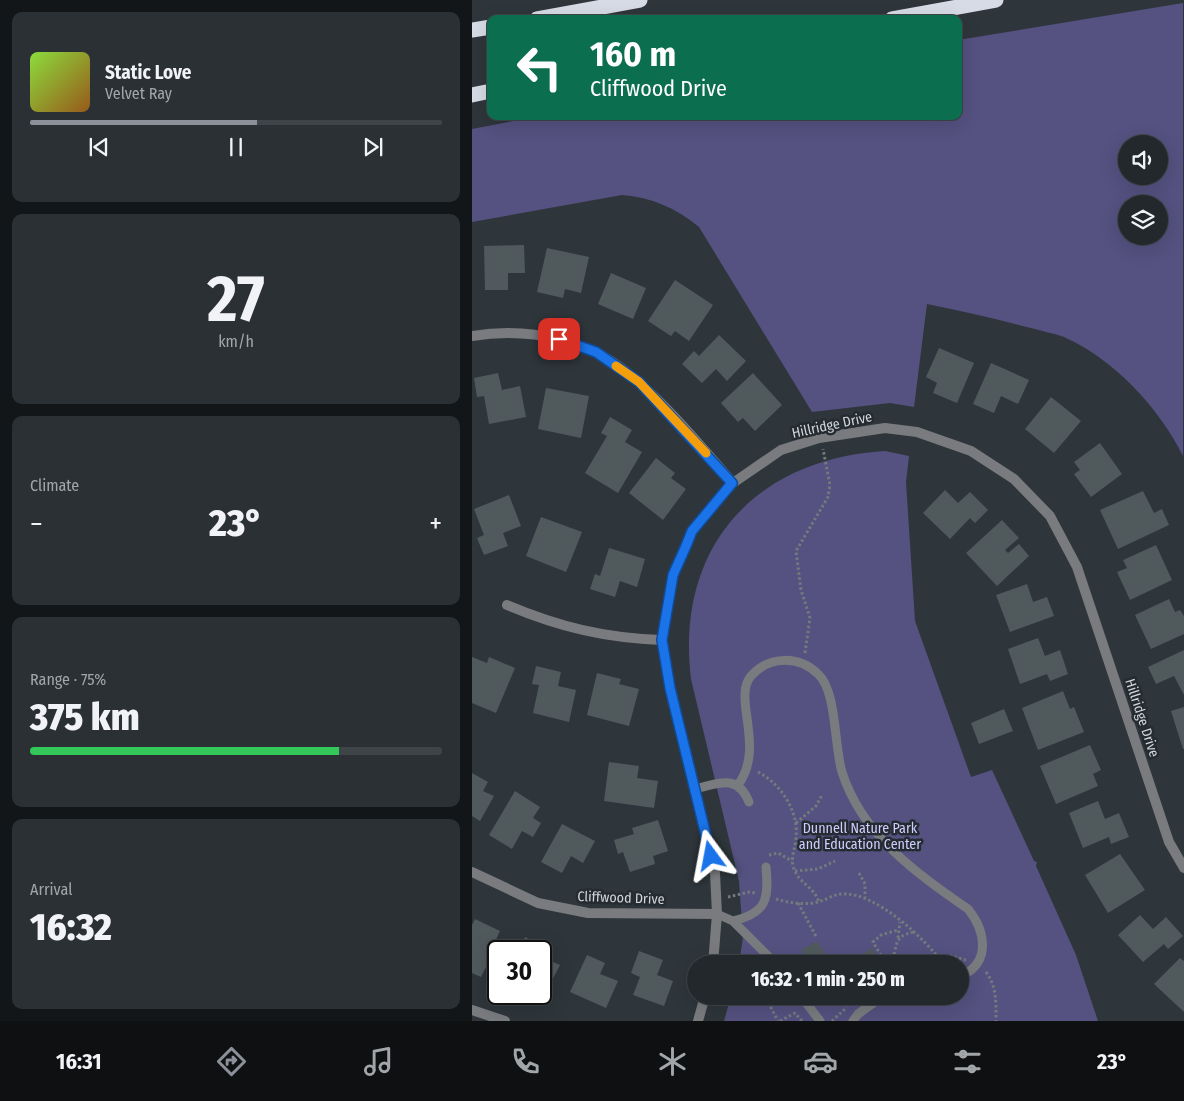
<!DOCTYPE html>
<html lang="en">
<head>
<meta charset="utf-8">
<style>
	:root { --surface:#22282c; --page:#2a3034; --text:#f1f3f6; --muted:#a2a6a9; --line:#3f4448; --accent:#8c9099 }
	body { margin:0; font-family:"Fira Sans Condensed",sans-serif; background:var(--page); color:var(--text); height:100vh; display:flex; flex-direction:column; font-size:19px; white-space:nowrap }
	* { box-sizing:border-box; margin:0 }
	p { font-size:16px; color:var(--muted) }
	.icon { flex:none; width:28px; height:28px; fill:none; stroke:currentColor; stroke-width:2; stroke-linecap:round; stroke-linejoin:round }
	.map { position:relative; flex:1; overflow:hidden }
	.sheet { display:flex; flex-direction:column; gap:12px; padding:12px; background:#131618; width:472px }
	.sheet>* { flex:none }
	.banner { position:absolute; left:15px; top:15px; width:475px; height:105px; border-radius:10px; box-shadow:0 5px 20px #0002,0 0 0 1px var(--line); background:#0b6e4f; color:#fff; overflow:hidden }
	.fabs { position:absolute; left:646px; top:135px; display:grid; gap:10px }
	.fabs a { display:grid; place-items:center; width:50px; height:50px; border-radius:50%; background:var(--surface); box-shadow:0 5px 20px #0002,0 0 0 1px var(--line); font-size:25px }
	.speed { position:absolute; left:15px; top:940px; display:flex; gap:10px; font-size:25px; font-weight:700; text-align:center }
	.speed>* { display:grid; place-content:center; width:65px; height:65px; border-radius:50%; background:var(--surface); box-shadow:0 5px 20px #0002,0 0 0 1px var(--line); line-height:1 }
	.speed .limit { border:2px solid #111; border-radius:8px; background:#fff; color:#111 }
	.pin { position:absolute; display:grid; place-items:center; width:42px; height:42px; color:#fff; margin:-21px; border-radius:10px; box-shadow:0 2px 8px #0006 }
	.me { position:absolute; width:55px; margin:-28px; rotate:347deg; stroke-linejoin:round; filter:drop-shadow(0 0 4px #0008) }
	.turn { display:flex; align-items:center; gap:18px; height:105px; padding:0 20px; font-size:22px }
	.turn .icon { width:65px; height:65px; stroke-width:2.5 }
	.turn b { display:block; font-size:35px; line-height:42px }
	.big { font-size:38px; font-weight:800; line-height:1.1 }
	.sheet .widget { flex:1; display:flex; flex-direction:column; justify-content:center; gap:8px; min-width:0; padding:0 18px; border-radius:10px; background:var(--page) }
	.sheet .dial { align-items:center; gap:0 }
	.dial b { font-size:65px; line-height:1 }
	.song { display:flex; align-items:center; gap:15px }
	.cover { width:60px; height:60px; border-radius:8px; background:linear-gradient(135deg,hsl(90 70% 55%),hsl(30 70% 35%)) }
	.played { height:5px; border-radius:2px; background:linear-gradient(90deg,var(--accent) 55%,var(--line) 55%) }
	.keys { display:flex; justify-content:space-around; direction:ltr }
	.heat { display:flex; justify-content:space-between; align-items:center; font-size:28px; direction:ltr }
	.charge { height:8px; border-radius:4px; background:linear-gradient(90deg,#34c759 75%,var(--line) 0) }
	.trip { position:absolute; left:215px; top:955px; width:282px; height:50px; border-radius:25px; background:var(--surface); box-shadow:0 5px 20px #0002,0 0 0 1px var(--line); font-weight:800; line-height:50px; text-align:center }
	.tabs { display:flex; height:80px; justify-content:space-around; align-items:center; background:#0e1012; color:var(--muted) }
	.tabs .icon { width:35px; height:35px }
	.tabs .selected { color:var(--accent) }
	.tabs b { font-size:22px; color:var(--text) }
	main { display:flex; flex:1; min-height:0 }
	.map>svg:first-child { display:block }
</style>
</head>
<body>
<main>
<section class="sheet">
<div class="widget">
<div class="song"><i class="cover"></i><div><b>Static Love</b><p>Velvet Ray</p></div></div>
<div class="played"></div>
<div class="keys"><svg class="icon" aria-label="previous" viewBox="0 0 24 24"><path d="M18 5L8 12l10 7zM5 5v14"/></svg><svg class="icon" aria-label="pause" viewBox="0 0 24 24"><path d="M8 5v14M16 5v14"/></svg><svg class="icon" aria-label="next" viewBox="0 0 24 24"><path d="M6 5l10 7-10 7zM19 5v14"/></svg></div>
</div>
<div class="widget dial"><b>27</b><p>km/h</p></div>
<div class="widget"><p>Climate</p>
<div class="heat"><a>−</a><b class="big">23°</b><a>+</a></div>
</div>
<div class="widget"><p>Range · 75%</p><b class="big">375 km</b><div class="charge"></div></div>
<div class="widget"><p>Arrival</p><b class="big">16:32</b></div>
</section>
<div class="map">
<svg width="712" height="1021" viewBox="0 0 712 1021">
	<rect width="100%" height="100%" fill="#2e363b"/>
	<path fill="#555180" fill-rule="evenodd" d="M711 3V456C687 408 642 359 592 337 581 333 569 331 559 328 524 319 490 311 455 304L442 407 418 403 340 412 227 227C204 208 179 197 150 195L0 222V129L67 116H486V40ZM655 144H688V176H655ZM655 204H688V236H655Z
		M413 451 437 456 434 482 443 621 499 777 520 770 562 861 565 862 564 866 604 955 626 1021H252L259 996H489V964H267L271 937 267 881 219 679C203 548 282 459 413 451Z"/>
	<path fill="#505a5d" d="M52 245 53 273H36V290H13L12 246Z
		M75 248 117 257 109 293 93 289 91 298 65 292Z
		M139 273 174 288 161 319 126 304Z
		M203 280 241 305 217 341 203 331 199 336 176 321Z
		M247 335 274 361 255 381 244 369 230 383 210 364 222 351 227 356Z
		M467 348 502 363 485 403 461 393 465 383 454 377Z
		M519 363 557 380 546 404 529 396 522 413 501 404Z
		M26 373 30 390 48 386 54 417 17 424 12 396 5 397 2 378Z
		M281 373 310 405 283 431 271 418 266 422 249 403Z
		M74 388 117 396 109 438 66 429Z
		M579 397 609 421 582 453 553 429Z
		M138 417 160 430 153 442 170 452 146 493 113 473 135 436 129 433Z
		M628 443 650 474 619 497 602 474 608 470 602 462Z
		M184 458 203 473 199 478 214 489 191 520 157 493Z
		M473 490 486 503 498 492 516 510 503 523 498 518 478 539 451 513Z
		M671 491 682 513 690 509 697 525 646 549 628 510Z
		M37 495 49 526 31 533 36 546 12 555 5 538 12 535 2 509Z
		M69 517 110 532 94 572 54 556Z
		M530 520 547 538 533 550 536 553 547 544 557 556 525 586 494 553Z
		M684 545 700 580 658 600 645 572 655 568 651 560Z
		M137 548 173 559 165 587 148 581 143 597 118 589 123 574 128 576Z
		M555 584 561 602 575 597 582 616 538 632 524 595Z
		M697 599 703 612 708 610 712 616V634L679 649 663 615Z
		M566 638 573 656 588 650 596 674 578 681 575 674 548 684 536 649Z
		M712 650V695L702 676 684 684 676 667Z
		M0 657 15 663 17 657 43 668 24 713 0 703Z
		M64 666 89 672 86 686 104 690 97 722 61 713 67 685 60 684Z
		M125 673 149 679 147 684 167 689 157 726 115 715Z
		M591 691 598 709 602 707 612 732 566 750 550 708Z
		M712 707V749H711L699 711Z
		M532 709 541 731 507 744 499 723Z
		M618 745 629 770 621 774 626 786 584 804 568 766Z
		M137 762 167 766 165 778 186 781 182 808 132 801Z
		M0 773 16 782 11 791 22 796 8 821 0 816Z
		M43 791 68 807 61 818 69 823 61 837 50 831 40 849 17 835Z
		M626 801 633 819 647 813 657 837 639 844 637 837 611 848 597 813Z
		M186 820 196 851 181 856 183 864 158 872 151 852 146 854 142 840 162 834 160 828Z
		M90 824 123 841 111 863 99 856 90 873 69 862Z
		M648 854 673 890 636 913 613 875Z
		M668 915 681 929 694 917 711 936 696 949 692 944 671 962 646 935Z
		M3 919 28 931 20 948 26 951V960L22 969 15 965 9 977 0 973V925Z
		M53 937 81 951 77 960 88 965 74 992 69 989V951H46Z
		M345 941 358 961 383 959 400 948 408 962 332 964 337 961 329 950Z
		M167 951 191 960 185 975 201 981 192 1006 161 995 168 977 159 973Z
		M115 955 133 963 128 974 146 981 134 1008 98 992Z
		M708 958 712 961V1012L682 984Z"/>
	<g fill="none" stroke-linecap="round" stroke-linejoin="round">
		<path stroke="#737a7e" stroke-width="3" stroke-dasharray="2.5 2.5" stroke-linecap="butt" d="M333 653 338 618 329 590 324 551 356 497 358 485 351 449
			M286 772C309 784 327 811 324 838 323 849 318 859 322 869 327 883 342 887 347 902
			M324 823 344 806 350 795
			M297 855 306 853 320 861
			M323 871 346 869 363 861
			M387 873 393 884V898
			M256 897 277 892 283 893
			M304 899C318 903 335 906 349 901 356 899 362 894 371 894 403 892 454 939 471 964
			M326 903 345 938
			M426 938 428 922
			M468 960 479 956 494 960
			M414 964 401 942 409 935 426 930
			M419 964C426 947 420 936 442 932
			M514 972C525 987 524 1003 524 1021
			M289 996 295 1000 306 1021
			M371 996 376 1006
			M308 1021 323 1013 330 1021
			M360 1021 374 1008"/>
		<path stroke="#797b7e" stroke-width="9" d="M266 785C294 747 260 698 279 676 298 655 327 656 346 674 365 691 362 746 370 772 390 835 444 873 496 909 513 930 520 962 489 976
			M222 789C247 784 265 773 277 802
			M245 914 261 921 304 964
			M261 921C295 913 297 899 294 867
			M329 996 348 1021
			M381 1021 386 1014 411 996"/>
		<path stroke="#797b7e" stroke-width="10" d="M0 336C41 329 85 334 123 352 169 373 227 444 261 483
			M35 605C87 627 133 638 190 640
			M0 872 66 903 116 913 245 914
			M241 964 245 914 243 873 198 688 190 640 201 575 220 531 261 483 309 450 347 438 413 428 445 432 499 451 542 479 578 516 605 567 697 842 712 868
			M226 1021 233 996"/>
		<path stroke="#797b7e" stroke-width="10" d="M0 1010 33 1021"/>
		<path stroke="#d7dbe5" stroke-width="15" d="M65 19 168 0
			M420 19 524 0
			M0 30 19 27
			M0 95 19 91"/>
	</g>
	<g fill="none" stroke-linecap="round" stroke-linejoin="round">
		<defs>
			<path id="route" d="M87 339 124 352 167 382 260 483 220 531 214 546 201 575 190 640 198 688 239 856"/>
		</defs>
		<use href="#route" stroke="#114b97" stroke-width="12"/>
		<use href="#route" stroke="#1a73e8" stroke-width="9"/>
		<path stroke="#f59e0b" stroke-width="9" d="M144 366 167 382 234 453"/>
	</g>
	<g text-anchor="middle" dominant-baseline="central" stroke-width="5" stroke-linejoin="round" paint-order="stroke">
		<g font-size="14" fill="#d1d6d9" stroke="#252c31">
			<text transform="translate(360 425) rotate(-12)">Hillridge Drive</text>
			<text transform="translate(670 718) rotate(72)">Hillridge Drive</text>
			<text transform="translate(149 898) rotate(2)">Cliffwood Drive</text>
		</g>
		<g font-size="14" fill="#cfcdff" stroke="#252c31">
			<text x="388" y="828">Dunnell Nature Park<tspan x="388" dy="16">and Education Center</tspan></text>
		</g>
	</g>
</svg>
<div class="fabs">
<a><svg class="icon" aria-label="sound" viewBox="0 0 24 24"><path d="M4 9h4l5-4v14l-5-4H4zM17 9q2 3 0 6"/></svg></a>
<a><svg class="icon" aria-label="layers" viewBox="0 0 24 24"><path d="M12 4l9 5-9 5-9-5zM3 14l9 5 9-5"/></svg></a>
</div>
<div class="speed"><div class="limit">30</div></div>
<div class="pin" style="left:87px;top:339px;background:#d93025"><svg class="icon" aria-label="arrive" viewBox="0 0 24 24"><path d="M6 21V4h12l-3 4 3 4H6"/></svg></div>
<svg class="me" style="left:239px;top:856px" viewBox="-20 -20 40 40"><path d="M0-17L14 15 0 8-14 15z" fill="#1a73e8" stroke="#fff" stroke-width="4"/></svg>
<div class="trip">16:32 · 1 min · 250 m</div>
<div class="banner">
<div class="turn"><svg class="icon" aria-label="left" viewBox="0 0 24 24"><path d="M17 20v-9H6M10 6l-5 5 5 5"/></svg><div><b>160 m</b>Cliffwood Drive</div></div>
</div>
</div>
</main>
<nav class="tabs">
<b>16:31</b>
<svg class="icon selected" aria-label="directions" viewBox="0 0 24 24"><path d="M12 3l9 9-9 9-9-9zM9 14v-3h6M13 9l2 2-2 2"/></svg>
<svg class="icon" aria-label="music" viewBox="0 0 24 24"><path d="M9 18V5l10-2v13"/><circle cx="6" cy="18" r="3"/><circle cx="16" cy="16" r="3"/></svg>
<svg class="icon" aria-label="phone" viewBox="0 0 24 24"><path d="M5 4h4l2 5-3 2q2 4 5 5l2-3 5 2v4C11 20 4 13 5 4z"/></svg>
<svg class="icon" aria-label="climate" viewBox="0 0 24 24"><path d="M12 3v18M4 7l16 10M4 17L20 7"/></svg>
<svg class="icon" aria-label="car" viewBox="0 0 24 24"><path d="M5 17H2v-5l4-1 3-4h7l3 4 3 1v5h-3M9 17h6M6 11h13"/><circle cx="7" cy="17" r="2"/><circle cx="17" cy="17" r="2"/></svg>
<svg class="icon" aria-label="filters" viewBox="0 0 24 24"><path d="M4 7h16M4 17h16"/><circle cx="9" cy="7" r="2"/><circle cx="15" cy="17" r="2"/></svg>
<b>23°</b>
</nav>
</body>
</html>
